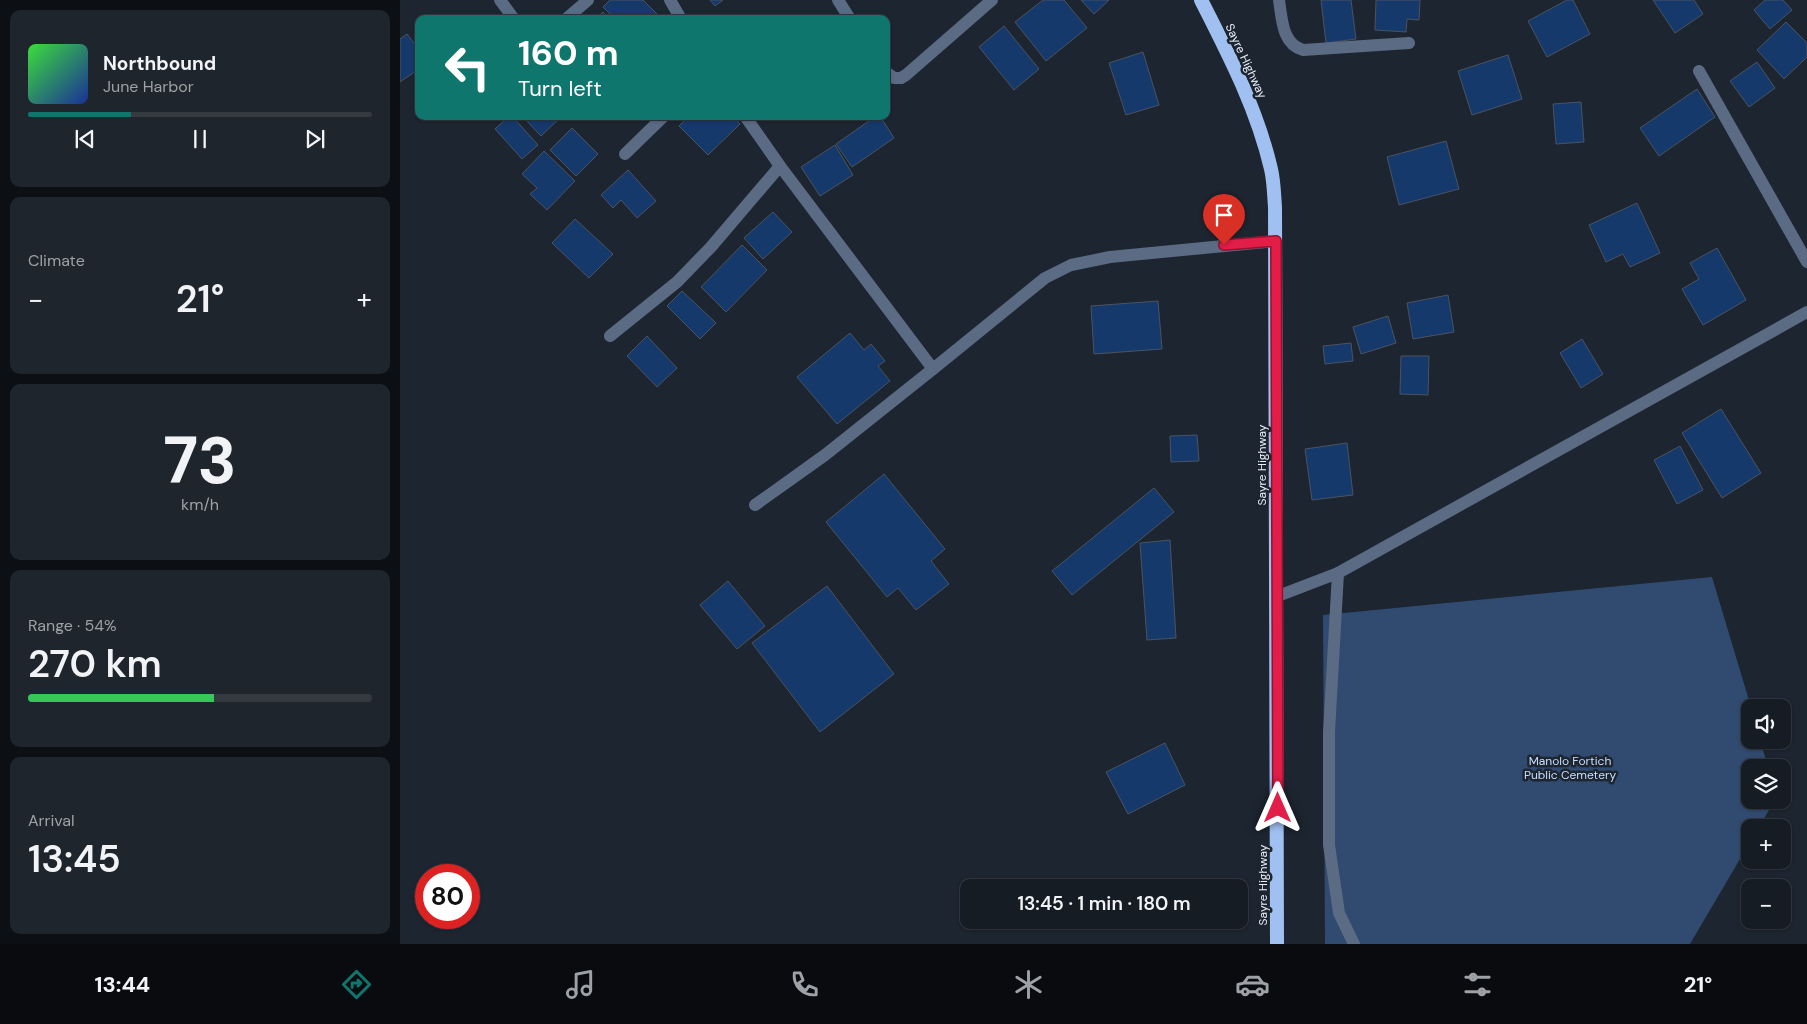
<!DOCTYPE html>
<html lang="en">
<head>
<meta charset="utf-8">
<style>
	:root { --surface:#161c24; --page:#1f252c; --text:#f1f3f6; --muted:#9ea1a6; --line:#353a41; --accent:#0f766e }
	body { margin:0; font-family:"DM Sans",sans-serif; background:var(--page); color:var(--text); height:100vh; display:flex; flex-direction:column; font-size:19px; white-space:nowrap }
	* { box-sizing:border-box; margin:0 }
	p { font-size:16px; color:var(--muted) }
	.icon { flex:none; width:28px; height:28px; fill:none; stroke:currentColor; stroke-width:2; stroke-linecap:round; stroke-linejoin:round }
	.map { position:relative; flex:1; overflow:hidden }
	.panel { display:flex; flex-direction:column; gap:10px; padding:10px; background:#0c0f14; width:400px }
	.panel>* { flex:none }
	.guide { position:absolute; left:15px; top:15px; width:475px; height:105px; border-radius:10px; box-shadow:0 1px 4px #0004,0 0 0 1px var(--line); background:#0f766e; color:#fff; overflow:hidden }
	.buttons { position:absolute; left:1341px; top:699px; display:grid; gap:10px }
	.buttons a { display:grid; place-items:center; width:50px; height:50px; border-radius:10px; background:var(--surface); box-shadow:0 1px 4px #0004,0 0 0 1px var(--line); font-size:25px }
	.speed { position:absolute; left:15px; top:864px; display:flex; gap:10px; font-size:25px; font-weight:700; text-align:center }
	.speed>* { display:grid; place-content:center; width:65px; height:65px; border-radius:50%; background:var(--surface); box-shadow:0 1px 4px #0004,0 0 0 1px var(--line); line-height:1 }
	.speed .limit { border:8px solid #d22; background:#fff; color:#111 }
	.pin { position:absolute; display:grid; place-items:center; width:42px; height:42px; color:#fff; margin:-51px -21px; border-radius:50% 50% 50% 0; rotate:-45deg; box-shadow:0 0 5px #0007 }
	.pin .icon { rotate:45deg }
	.me { position:absolute; width:55px; margin:-28px; rotate:0deg; stroke-linejoin:round; filter:drop-shadow(0 0 4px #0008) }
	.turn { display:flex; align-items:center; gap:18px; height:105px; padding:0 20px; font-size:22px }
	.turn .icon { width:65px; height:65px; stroke-width:2.5 }
	.turn b { display:block; font-size:35px; line-height:42px }
	.big { font-size:38px; font-weight:600; line-height:1.1 }
	.panel .tile { flex:1; display:flex; flex-direction:column; justify-content:center; gap:8px; min-width:0; padding:0 18px; border-radius:10px; background:var(--page) }
	.panel .dial { align-items:center; gap:0 }
	.dial b { font-size:65px; line-height:1 }
	.song { display:flex; align-items:center; gap:15px }
	.cover { width:60px; height:60px; border-radius:8px; background:linear-gradient(135deg,hsl(120 70% 55%),hsl(230 70% 35%)) }
	.played { height:5px; border-radius:2px; background:linear-gradient(90deg,var(--accent) 30%,var(--line) 30%) }
	.keys { display:flex; justify-content:space-around; direction:ltr }
	.heat { display:flex; justify-content:space-between; align-items:center; font-size:28px; direction:ltr }
	.charge { height:8px; border-radius:4px; background:linear-gradient(90deg,#34c759 54%,var(--line) 0) }
	.trip { position:absolute; left:560px; top:879px; width:288px; height:50px; border-radius:10px; background:var(--surface); box-shadow:0 1px 4px #0004,0 0 0 1px var(--line); font-weight:600; line-height:50px; text-align:center }
	.dock { display:flex; height:80px; justify-content:space-around; align-items:center; background:#090b0e; color:var(--muted) }
	.dock .icon { width:35px; height:35px }
	.dock .current { color:var(--accent) }
	.dock b { font-size:22px; color:var(--text) }
	main { display:flex; flex:1; min-height:0 }
	.map>svg:first-child { display:block }
</style>
</head>
<body>
<main>
<section class="panel">
<div class="tile">
<div class="song"><i class="cover"></i><div><b>Northbound</b><p>June Harbor</p></div></div>
<div class="played"></div>
<div class="keys"><svg class="icon" aria-label="previous" viewBox="0 0 24 24"><path d="M18 5L8 12l10 7zM5 5v14"/></svg><svg class="icon" aria-label="pause" viewBox="0 0 24 24"><path d="M8 5v14M16 5v14"/></svg><svg class="icon" aria-label="next" viewBox="0 0 24 24"><path d="M6 5l10 7-10 7zM19 5v14"/></svg></div>
</div>
<div class="tile"><p>Climate</p>
<div class="heat"><a>−</a><b class="big">21°</b><a>+</a></div>
</div>
<div class="tile dial"><b>73</b><p>km/h</p></div>
<div class="tile"><p>Range · 54%</p><b class="big">270 km</b><div class="charge"></div></div>
<div class="tile"><p>Arrival</p><b class="big">13:45</b></div>
</section>
<div class="map">
<svg width="1407" height="944" viewBox="0 0 1407 944">
	<rect width="100%" height="100%" fill="#1d2530"/>
	<path fill="#314a6f" d="M1312 577 1351 707 1350 740H1360L1368 767 1350 768V800H1375L1359 827 1350 828V842L1290 944H925L923 615Z"/>
	<path fill="#16396b" stroke="#4a5361" d="M210 0H243L262 19H215L203 7Z
		M310 0H323L315 6Z
		M643 0H664L687 28 646 61 615 22Z
		M681 0H709L694 14Z
		M921 0H951L956 39 926 43Z
		M976 0H1020L1019 20 1007 19 1006 32 975 30Z
		M1167 0H1173L1190 34 1147 57 1128 21Z
		M1253 0H1294L1303 14 1275 33Z
		M1365 0H1383L1392 10 1370 29 1354 10Z
		M203 12 209 19H195Z
		M1386 22 1407 43V57L1384 79 1357 50Z
		M604 26 639 69 614 90 579 47Z
		M7 34 19 50V69L0 82V39Z
		M743 52 759 105 726 115 709 63Z
		M1108 55 1122 99 1072 115 1058 71Z
		M1357 62 1375 88 1349 107 1330 81Z
		M1297 89 1315 117 1259 156 1240 128Z
		M1181 102 1184 142 1156 144 1153 104Z
		M109 116H112L138 145 122 159 95 129Z
		M122 116H162L141 136Z
		M289 116H333L340 124 308 155 279 126Z
		M476 116H480L494 138 452 167 436 144Z
		M172 128 198 154 176 176 150 150Z
		M1046 141 1059 189 999 205 987 157Z
		M435 145 453 175 420 196 401 167Z
		M144 151 175 181 147 210 130 194 137 188 122 174Z
		M228 170 256 201 237 218 221 200 213 208 201 195Z
		M1237 203 1260 253 1230 267 1223 254 1206 262 1189 225Z
		M373 212 392 232 363 259 344 238Z
		M175 219 213 254 189 278 152 243Z
		M342 245 367 270 326 312 301 287Z
		M1317 248 1346 300 1303 325 1282 289 1299 279 1290 263Z
		M282 291 316 323 300 339 267 306Z
		M1048 295 1054 332 1013 339 1007 303Z
		M758 301 762 349 694 354 691 306Z
		M988 316 996 343 961 354 953 327Z
		M450 333 464 350 471 344 485 361 478 366 490 381 437 424 397 377Z
		M247 336 277 368 257 387 227 356Z
		M1182 339 1203 374 1181 388 1160 353Z
		M951 343 953 361 925 364 923 346Z
		M1001 356H1029L1028 395 1000 394Z
		M1321 409 1361 473 1322 498 1282 433Z
		M797 435 799 461 771 462 770 436Z
		M947 443 953 495 912 500 905 449Z
		M1280 446 1303 490 1277 504 1254 460Z
		M484 474 545 549 531 561 549 584 516 610 498 588 487 597 426 522Z
		M754 488 774 512 672 595 652 571Z
		M770 540 776 638 747 640 740 543Z
		M328 581 365 626 337 649 300 605Z
		M427 586 494 674 420 732 352 643Z
		M765 743 785 785 728 814 706 772Z"/>
	<g fill="none" stroke-linecap="round" stroke-linejoin="round">
		<path stroke="#5b6b83" stroke-width="12" d="M355 505 425 455 533 369
			M938 573 929 732V845L939 913 954 944"/>
		<path stroke="#5b6b83" stroke-width="12" d="M100 0 114 19
			M270 0 281 19
			M438 0 450 19
			M879 0C882 19 882 44 903 50L1009 43
			M166 19 188 0
			M1299 71 1407 262
			M486 72 494 78H501L506 75 592 0
			M345 116 380 166
			M225 154 264 116
			M210 336 277 282 311 247 380 166 533 369 645 278 671 265 710 257 876 241
			M878 596 938 573 1407 312"/>
		<path stroke="#a0c0f2" stroke-width="14" d="M801 0C829 55 857 109 871 169 874 182 874 195 875 207L877 944"/>
	</g>
	<g fill="none" stroke-linecap="round" stroke-linejoin="round">
		<defs>
			<path id="route" d="M824 245 876 241 878 808"/>
		</defs>
		<use href="#route" stroke="#92132f" stroke-width="12"/>
		<use href="#route" stroke="#e11d48" stroke-width="9"/>
	</g>
	<g text-anchor="middle" dominant-baseline="central" stroke-width="5" stroke-linejoin="round" paint-order="stroke">
		<g font-size="12" fill="#eaf0f8" stroke="#1d2530">
			<text transform="translate(846 61) rotate(65)">Sayre Highway</text>
			<text transform="translate(862 465) rotate(-90)">Sayre Highway</text>
			<text transform="translate(863 885) rotate(-90)">Sayre Highway</text>
		</g>
		<g font-size="12" fill="#c8defe" stroke="#1d2530">
			<text x="1170" y="761">Manolo Fortich<tspan x="1170" dy="14">Public Cemetery</tspan></text>
		</g>
	</g>
</svg>
<div class="buttons">
<a><svg class="icon" aria-label="sound" viewBox="0 0 24 24"><path d="M4 9h4l5-4v14l-5-4H4zM17 9q2 3 0 6"/></svg></a>
<a><svg class="icon" aria-label="layers" viewBox="0 0 24 24"><path d="M12 4l9 5-9 5-9-5zM3 14l9 5 9-5"/></svg></a>
<a>+</a>
<a>−</a>
</div>
<div class="speed"><div class="limit">80</div></div>
<div class="pin" style="left:824px;top:245px;background:#d93025"><svg class="icon" aria-label="arrive" viewBox="0 0 24 24"><path d="M6 21V4h12l-3 4 3 4H6"/></svg></div>
<svg class="me" style="left:878px;top:808px" viewBox="-20 -20 40 40"><path d="M0-17L14 15 0 8-14 15z" fill="#e11d48" stroke="#fff" stroke-width="4"/></svg>
<div class="trip">13:45 · 1 min · 180 m</div>
<div class="guide">
<div class="turn"><svg class="icon" aria-label="left" viewBox="0 0 24 24"><path d="M17 20v-9H6M10 6l-5 5 5 5"/></svg><div><b>160 m</b>Turn left</div></div>
</div>
</div>
</main>
<nav class="dock">
<b>13:44</b>
<svg class="icon current" aria-label="directions" viewBox="0 0 24 24"><path d="M12 3l9 9-9 9-9-9zM9 14v-3h6M13 9l2 2-2 2"/></svg>
<svg class="icon" aria-label="music" viewBox="0 0 24 24"><path d="M9 18V5l10-2v13"/><circle cx="6" cy="18" r="3"/><circle cx="16" cy="16" r="3"/></svg>
<svg class="icon" aria-label="phone" viewBox="0 0 24 24"><path d="M5 4h4l2 5-3 2q2 4 5 5l2-3 5 2v4C11 20 4 13 5 4z"/></svg>
<svg class="icon" aria-label="climate" viewBox="0 0 24 24"><path d="M12 3v18M4 7l16 10M4 17L20 7"/></svg>
<svg class="icon" aria-label="car" viewBox="0 0 24 24"><path d="M5 17H2v-5l4-1 3-4h7l3 4 3 1v5h-3M9 17h6M6 11h13"/><circle cx="7" cy="17" r="2"/><circle cx="17" cy="17" r="2"/></svg>
<svg class="icon" aria-label="filters" viewBox="0 0 24 24"><path d="M4 7h16M4 17h16"/><circle cx="9" cy="7" r="2"/><circle cx="15" cy="17" r="2"/></svg>
<b>21°</b>
</nav>
</body>
</html>
